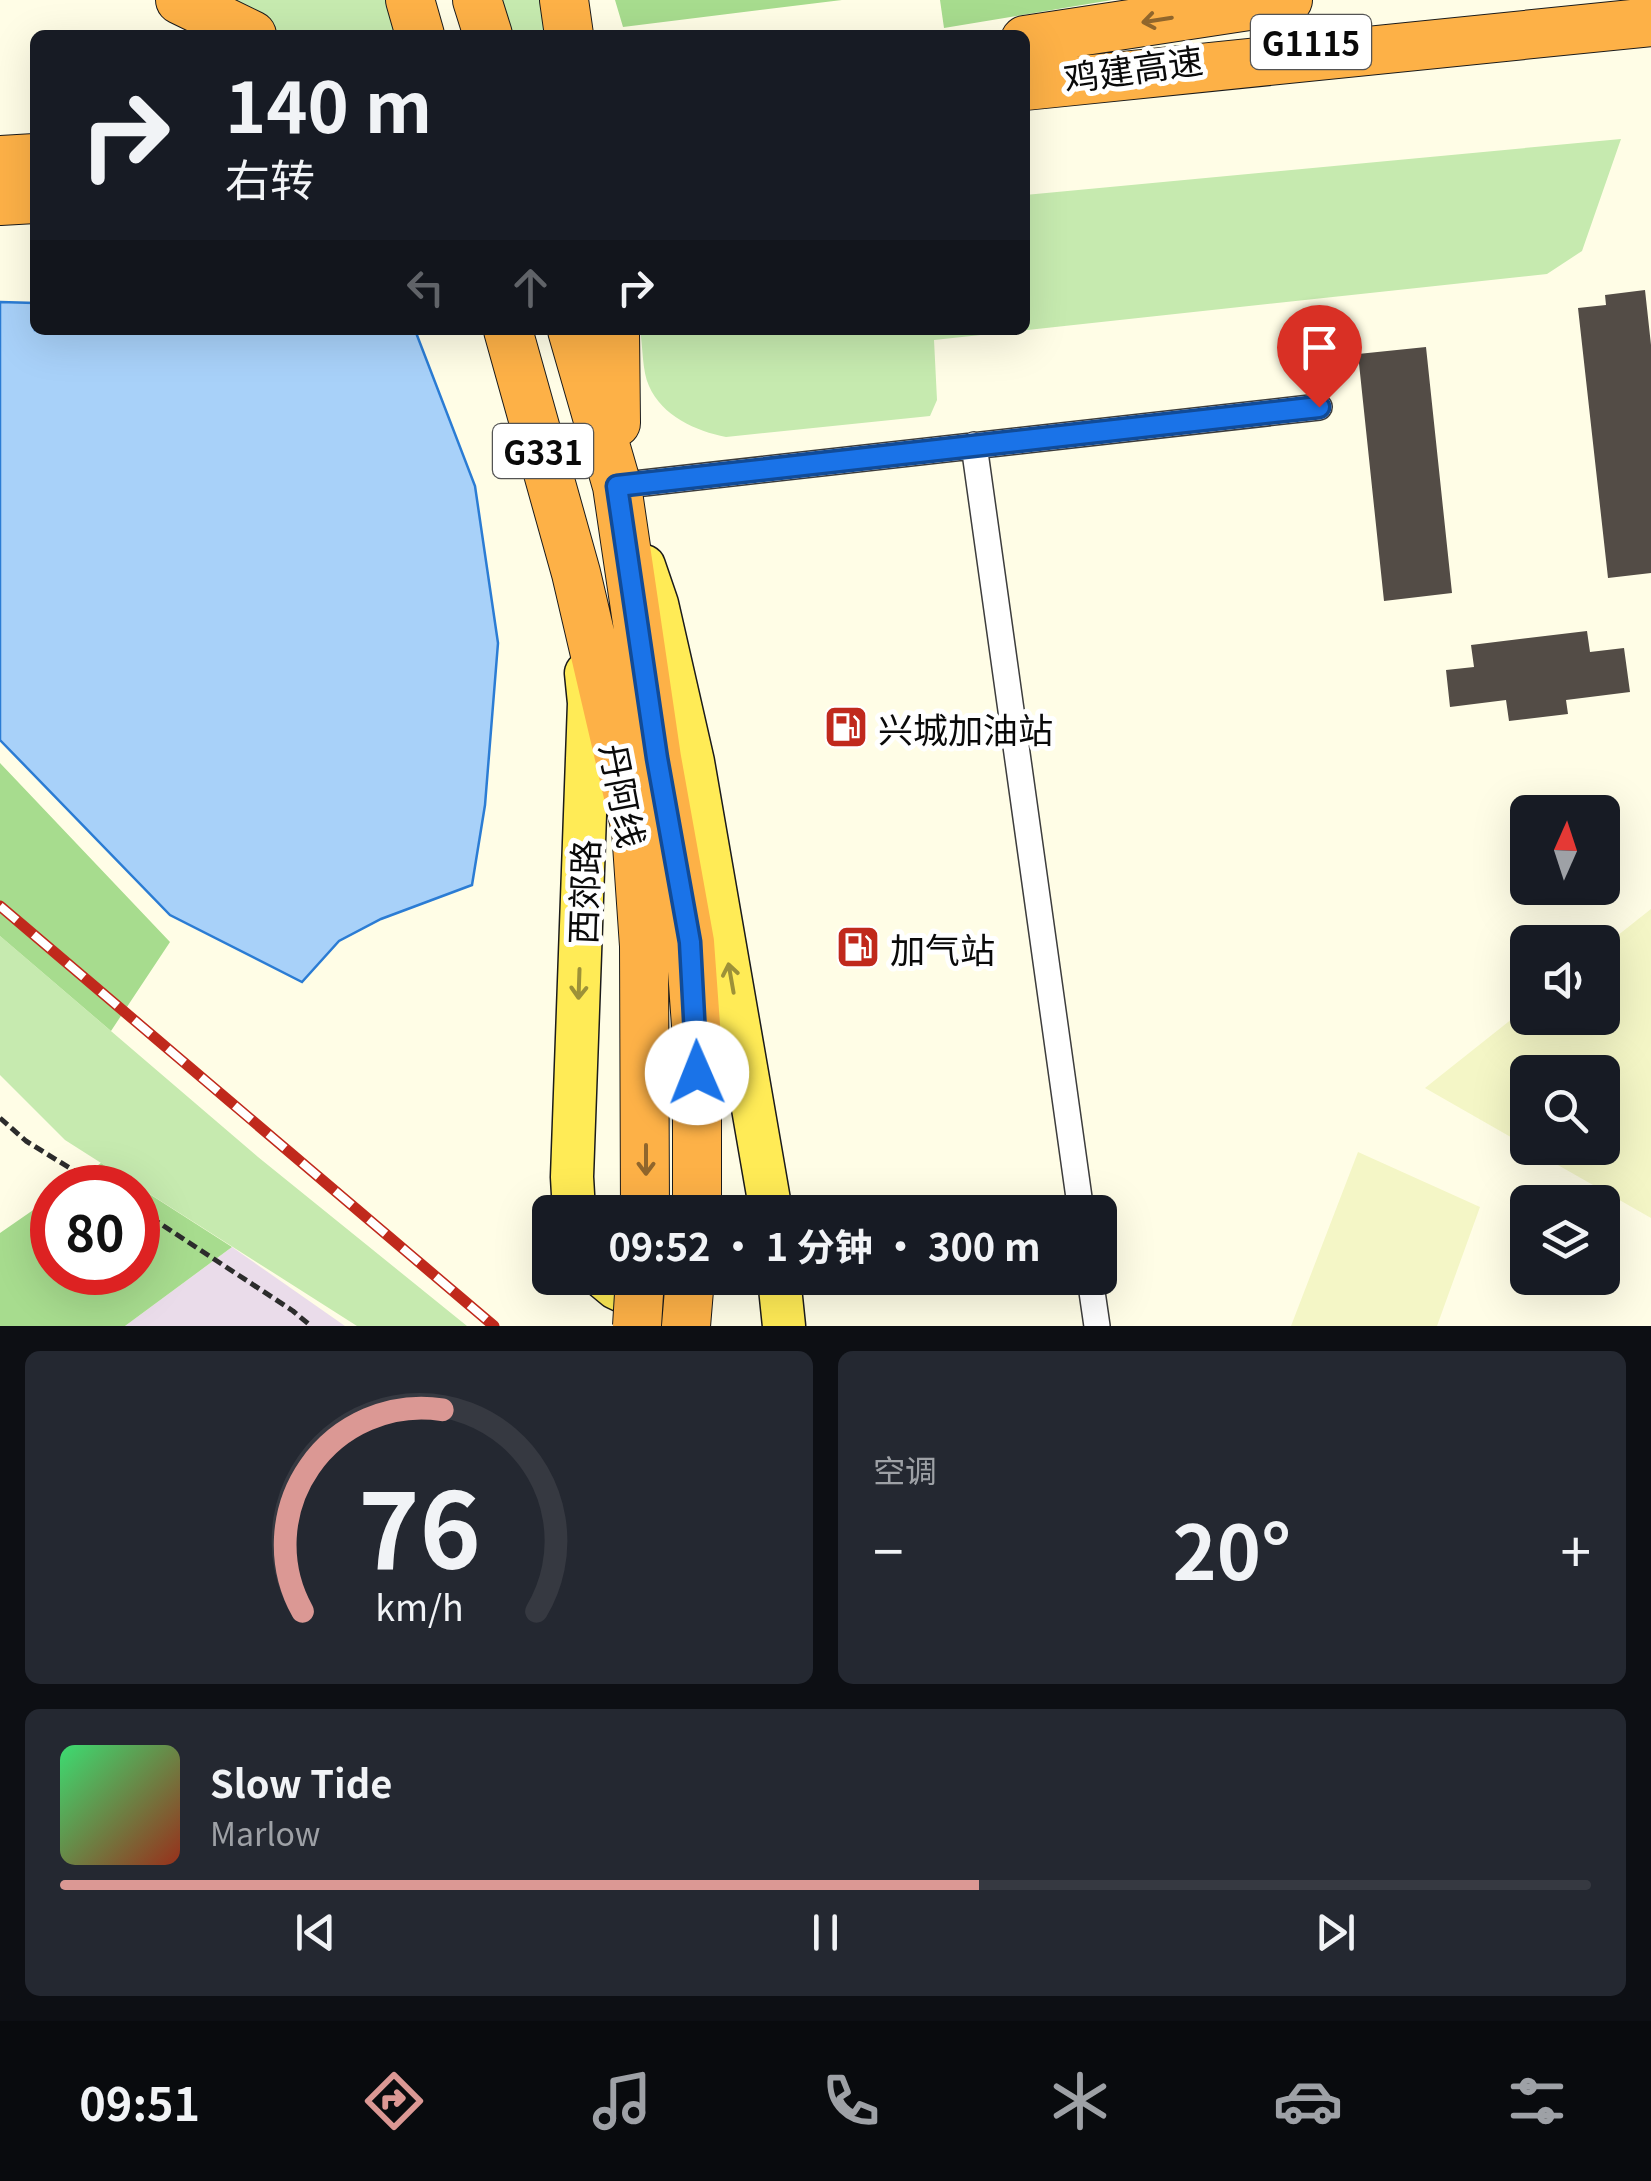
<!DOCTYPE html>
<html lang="zh">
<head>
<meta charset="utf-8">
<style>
	:root { --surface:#171b24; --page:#242831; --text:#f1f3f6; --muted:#9ea1a6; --line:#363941; --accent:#db9894 }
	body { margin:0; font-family:Georgia,"Noto Sans SC",serif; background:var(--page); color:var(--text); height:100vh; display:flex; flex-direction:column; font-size:38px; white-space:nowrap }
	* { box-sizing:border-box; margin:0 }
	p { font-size:32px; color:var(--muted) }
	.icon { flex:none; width:55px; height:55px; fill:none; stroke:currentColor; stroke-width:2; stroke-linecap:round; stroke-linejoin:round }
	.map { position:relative; height:1326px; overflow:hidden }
	.details { display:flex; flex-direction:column; gap:25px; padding:25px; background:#0d0f14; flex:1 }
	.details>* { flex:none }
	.top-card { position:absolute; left:30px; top:30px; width:1000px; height:305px; border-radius:15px; box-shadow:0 10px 40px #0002; background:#171b24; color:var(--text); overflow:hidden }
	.needle { width:65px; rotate:3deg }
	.buttons { position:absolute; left:1510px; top:795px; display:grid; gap:20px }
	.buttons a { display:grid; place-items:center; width:110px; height:110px; border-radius:15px; background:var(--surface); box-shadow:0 10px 40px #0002; font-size:50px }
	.speed { position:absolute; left:30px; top:1165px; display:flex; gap:20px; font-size:50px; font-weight:700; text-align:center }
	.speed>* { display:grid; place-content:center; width:130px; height:130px; border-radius:50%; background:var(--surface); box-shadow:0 10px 40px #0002; line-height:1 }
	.speed .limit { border:15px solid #d22; background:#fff; color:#111 }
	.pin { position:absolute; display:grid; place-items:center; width:85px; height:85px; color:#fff; margin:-102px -42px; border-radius:50% 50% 50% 0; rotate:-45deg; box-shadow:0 0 10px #0007 }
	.pin .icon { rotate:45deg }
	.me { position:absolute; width:110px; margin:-55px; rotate:359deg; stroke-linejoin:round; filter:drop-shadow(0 0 8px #0008) }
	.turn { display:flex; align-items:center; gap:35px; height:210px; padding:0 30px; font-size:45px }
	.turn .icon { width:130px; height:130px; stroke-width:2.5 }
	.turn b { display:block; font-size:70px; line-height:85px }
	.lanes { display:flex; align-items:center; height:95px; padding:0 30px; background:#0003; justify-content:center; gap:50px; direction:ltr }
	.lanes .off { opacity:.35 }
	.big { font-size:75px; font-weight:700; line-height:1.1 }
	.details .card { flex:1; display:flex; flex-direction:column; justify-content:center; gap:15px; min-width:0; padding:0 35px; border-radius:15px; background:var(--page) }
	.details .dial { align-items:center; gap:0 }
	.dial svg { height:260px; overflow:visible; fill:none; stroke:var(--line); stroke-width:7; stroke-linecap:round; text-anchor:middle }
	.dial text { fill:var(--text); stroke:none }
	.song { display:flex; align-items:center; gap:30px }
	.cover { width:120px; height:120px; border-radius:15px; background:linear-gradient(135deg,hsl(140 70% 55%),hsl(10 70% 35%)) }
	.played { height:10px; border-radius:5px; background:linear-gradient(90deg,var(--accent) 60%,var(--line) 60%) }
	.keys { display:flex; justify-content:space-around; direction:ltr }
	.heat { display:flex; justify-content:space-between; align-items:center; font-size:55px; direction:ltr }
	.details .tiles { flex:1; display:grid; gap:25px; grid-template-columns:1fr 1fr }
	.card:last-child { grid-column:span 2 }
	.trip { position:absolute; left:532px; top:1195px; width:585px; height:100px; border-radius:15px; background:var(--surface); box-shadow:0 10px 40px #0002; font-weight:700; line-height:100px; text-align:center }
	.dock { display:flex; height:160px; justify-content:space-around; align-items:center; background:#090b0e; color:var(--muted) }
	.dock .icon { width:70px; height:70px }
	.dock .current { color:var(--accent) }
	.dock b { font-size:45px; color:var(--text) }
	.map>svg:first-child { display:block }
</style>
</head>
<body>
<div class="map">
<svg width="1651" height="1326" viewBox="0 0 1651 1326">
	<rect width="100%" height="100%" fill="#fffde6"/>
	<path fill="#eadcea" d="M232 1247 345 1326H125Z"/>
	<path fill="#f4f6c6" d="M1651 909V1218L1528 1148H1602V1072H1528V1147L1425 1088 1527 1007 1528 1018H1602L1603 947Z
		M1358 1152 1480 1207 1437 1326H1291Z"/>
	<path fill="#c6eaaf" d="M228 0H393L403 35H285Z
		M500 0H541L547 35H510Z
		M1621 139 1582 251 1547 274 934 340 937 400 930 416 726 437C696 431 662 416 649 386 642 371 643 346 640 330H1025V195Z
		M0 936 258 1157 467 1326H357L65 1140 0 1075Z"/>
	<path fill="#a7dc8e" d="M615 0H842L623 27Z
		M940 0H1112L944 28Z
		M0 763 170 942 111 1031 0 936Z
		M101 1163 232 1247 125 1326H0V1233L52 1197V1272H138V1188L66 1187Z"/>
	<path fill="#a8d1f9" stroke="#2b7cd4" stroke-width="2.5" d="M0 302 35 303V330H415L475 486 498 643 485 805 472 885 381 919 339 941 302 982 170 915 0 740Z"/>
	<path fill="#534c46" d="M1645 290 1651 345V573L1608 578 1578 308 1606 305 1605 295Z
		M1426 347 1452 593 1384 601 1358 354Z
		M1587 631 1590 652 1624 648 1630 692 1566 700 1568 714 1509 721 1506 700 1450 707 1446 670 1474 667 1471 645Z"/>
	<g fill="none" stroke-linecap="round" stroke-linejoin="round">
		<defs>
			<path id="street" d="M974 445 1081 1212
				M617 486 1319 407
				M1090 1278 1097 1326"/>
			<path id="primary" d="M644 566 657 604 693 762 771 1212
				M574 1212 572 1177 589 703 586 673
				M604 1278 616 1288 669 1313
				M779 1278 784 1326"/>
			<path id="highway" d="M180 0 252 35
				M410 0 420 35
				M477 0 488 35
				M564 0 569 35
				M1025 40 1288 0
				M1025 86 1651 22
				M0 160 35 158
				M0 201 35 199
				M508 330 576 573 636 830 644 946 645 1212
				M572 330 617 486 657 758 690 942 697 1039V1212
				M615 330 616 423"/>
		</defs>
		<use href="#street" stroke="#3d3d3d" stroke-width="28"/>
		<use href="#primary" stroke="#1b1b1b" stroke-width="45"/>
		<use href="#highway" stroke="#1b1b1b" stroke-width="50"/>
		<path stroke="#2c2c2c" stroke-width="5" stroke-dasharray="10 5" stroke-linecap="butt" d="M0 1118 26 1141 102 1188
			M138 1209 293 1311 311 1326"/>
		<use href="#street" stroke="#fff" stroke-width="25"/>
		<use href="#primary" stroke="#ffeb56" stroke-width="42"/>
		<use href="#highway" stroke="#fdb147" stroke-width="48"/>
		<defs>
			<path id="rail" d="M0 906 494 1326"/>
		</defs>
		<use href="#rail" stroke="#c0291c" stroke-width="11"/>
		<use href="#rail" stroke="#fff" stroke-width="8" stroke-dasharray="22" stroke-linecap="butt"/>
		<defs>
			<path id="highway-bridge" d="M637 1326 640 1278
				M686 1326 690 1278"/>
		</defs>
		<use href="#highway-bridge" stroke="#1b1b1b" stroke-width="50" stroke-linecap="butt"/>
		<use href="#highway-bridge" stroke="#fdb147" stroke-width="48"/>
	</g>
	<defs><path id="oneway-shaft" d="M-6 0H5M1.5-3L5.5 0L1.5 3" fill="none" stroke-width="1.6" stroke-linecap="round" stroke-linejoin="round" transform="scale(2.5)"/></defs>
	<g stroke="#90662c">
		<use href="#oneway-shaft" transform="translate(1157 20) rotate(171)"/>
		<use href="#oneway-shaft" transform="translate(646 1160) rotate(90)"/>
	</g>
	<g stroke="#9d9138">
		<use href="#oneway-shaft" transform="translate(731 978) rotate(-100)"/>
		<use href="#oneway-shaft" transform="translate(579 984) rotate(92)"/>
	</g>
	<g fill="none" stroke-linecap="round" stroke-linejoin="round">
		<defs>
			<path id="route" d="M697 1073 690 942 657 758 617 486 1319 407"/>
		</defs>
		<use href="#route" stroke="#114b97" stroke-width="25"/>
		<use href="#route" stroke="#1a73e8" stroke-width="18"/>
	</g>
	<defs>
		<symbol id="fuel-square" viewBox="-11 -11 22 22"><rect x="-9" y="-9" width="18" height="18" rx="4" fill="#c0291c" stroke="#fff"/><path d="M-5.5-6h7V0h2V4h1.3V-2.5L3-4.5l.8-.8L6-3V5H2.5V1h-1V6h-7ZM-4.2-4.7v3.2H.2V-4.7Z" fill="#fff"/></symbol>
	</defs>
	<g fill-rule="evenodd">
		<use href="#fuel-square" x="821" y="702" width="50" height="50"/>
		<use href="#fuel-square" x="833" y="922" width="50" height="50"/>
	</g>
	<g text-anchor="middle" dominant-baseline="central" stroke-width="10" stroke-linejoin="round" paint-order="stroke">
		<g fill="#fff" stroke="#545454" stroke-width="2.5">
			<rect x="1251" y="15" width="120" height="54" rx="8"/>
			<rect x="493" y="424" width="100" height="54" rx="8"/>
		</g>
		<g font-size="32" font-weight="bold" fill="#0a0a0a">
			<text x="1311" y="42">G1115</text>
			<text x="543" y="451">G331</text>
		</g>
		<g font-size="35" fill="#0a0a0a" stroke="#fff">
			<text transform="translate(1133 67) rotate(-8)">鸡建高速</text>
			<text transform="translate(625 795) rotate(79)">丹阿线</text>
			<text transform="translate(582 892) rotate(-88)">西郊路</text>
		</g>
		<g font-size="35" fill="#0a0a0a" stroke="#fff" text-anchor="start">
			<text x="878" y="727">兴城加油站</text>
			<text x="890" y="947">加气站</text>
		</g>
	</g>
</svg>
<div class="buttons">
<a><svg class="needle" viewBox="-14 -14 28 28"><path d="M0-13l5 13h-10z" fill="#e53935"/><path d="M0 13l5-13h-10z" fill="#9ea1a6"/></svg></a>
<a><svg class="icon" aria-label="sound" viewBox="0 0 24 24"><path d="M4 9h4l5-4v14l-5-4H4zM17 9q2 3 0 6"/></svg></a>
<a><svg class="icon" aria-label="search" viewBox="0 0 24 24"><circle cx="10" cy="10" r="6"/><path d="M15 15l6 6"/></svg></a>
<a><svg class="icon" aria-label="layers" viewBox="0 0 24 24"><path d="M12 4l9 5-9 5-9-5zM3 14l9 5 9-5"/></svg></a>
</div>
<div class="speed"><div class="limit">80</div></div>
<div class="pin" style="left:1319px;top:407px;background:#d93025"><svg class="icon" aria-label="arrive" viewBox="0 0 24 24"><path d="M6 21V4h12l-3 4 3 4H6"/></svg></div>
<svg class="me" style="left:697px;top:1073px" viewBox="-20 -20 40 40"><circle r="19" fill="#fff"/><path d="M0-13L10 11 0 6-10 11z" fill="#1a73e8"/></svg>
<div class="trip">09:52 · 1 分钟 · 300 m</div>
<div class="top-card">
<div class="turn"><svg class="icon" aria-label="right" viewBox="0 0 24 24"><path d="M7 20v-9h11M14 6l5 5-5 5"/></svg><div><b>140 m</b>右转</div></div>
<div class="lanes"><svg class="icon off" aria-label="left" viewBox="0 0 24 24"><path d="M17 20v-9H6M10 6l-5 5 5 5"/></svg><svg class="icon off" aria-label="ahead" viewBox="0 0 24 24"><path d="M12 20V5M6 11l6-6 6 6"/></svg><svg class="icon" aria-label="right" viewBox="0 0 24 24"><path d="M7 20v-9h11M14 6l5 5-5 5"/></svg></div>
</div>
</div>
<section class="details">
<div class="tiles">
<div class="card dial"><svg viewBox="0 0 100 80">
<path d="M14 69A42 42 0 1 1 86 69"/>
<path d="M14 69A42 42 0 0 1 57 7" stroke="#db9894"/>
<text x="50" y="56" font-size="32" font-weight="700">76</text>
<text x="50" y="72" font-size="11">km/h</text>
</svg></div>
<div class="card"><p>空调</p>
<div class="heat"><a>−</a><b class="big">20°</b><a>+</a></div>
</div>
<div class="card">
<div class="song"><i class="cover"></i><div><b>Slow Tide</b><p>Marlow</p></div></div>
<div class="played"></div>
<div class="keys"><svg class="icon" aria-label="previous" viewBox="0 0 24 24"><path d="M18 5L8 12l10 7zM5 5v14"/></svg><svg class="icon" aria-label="pause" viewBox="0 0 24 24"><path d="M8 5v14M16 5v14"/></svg><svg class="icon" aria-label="next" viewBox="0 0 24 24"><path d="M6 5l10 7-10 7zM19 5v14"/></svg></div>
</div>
</div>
</section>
<nav class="dock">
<b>09:51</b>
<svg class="icon current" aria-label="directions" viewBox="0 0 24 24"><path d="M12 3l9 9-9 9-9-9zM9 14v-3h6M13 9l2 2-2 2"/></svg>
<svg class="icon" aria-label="music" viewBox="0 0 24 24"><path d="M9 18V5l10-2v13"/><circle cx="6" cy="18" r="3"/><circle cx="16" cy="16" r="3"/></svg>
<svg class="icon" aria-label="phone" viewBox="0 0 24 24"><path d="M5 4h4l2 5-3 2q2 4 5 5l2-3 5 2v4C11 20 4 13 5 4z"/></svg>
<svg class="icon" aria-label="climate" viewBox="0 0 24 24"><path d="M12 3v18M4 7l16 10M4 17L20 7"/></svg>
<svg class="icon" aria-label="car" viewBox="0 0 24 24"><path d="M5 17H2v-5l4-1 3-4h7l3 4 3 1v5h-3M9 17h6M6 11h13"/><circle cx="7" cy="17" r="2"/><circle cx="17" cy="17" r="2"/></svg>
<svg class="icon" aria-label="filters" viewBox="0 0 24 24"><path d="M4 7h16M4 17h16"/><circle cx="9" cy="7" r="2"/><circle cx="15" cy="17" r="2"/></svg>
</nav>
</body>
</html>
